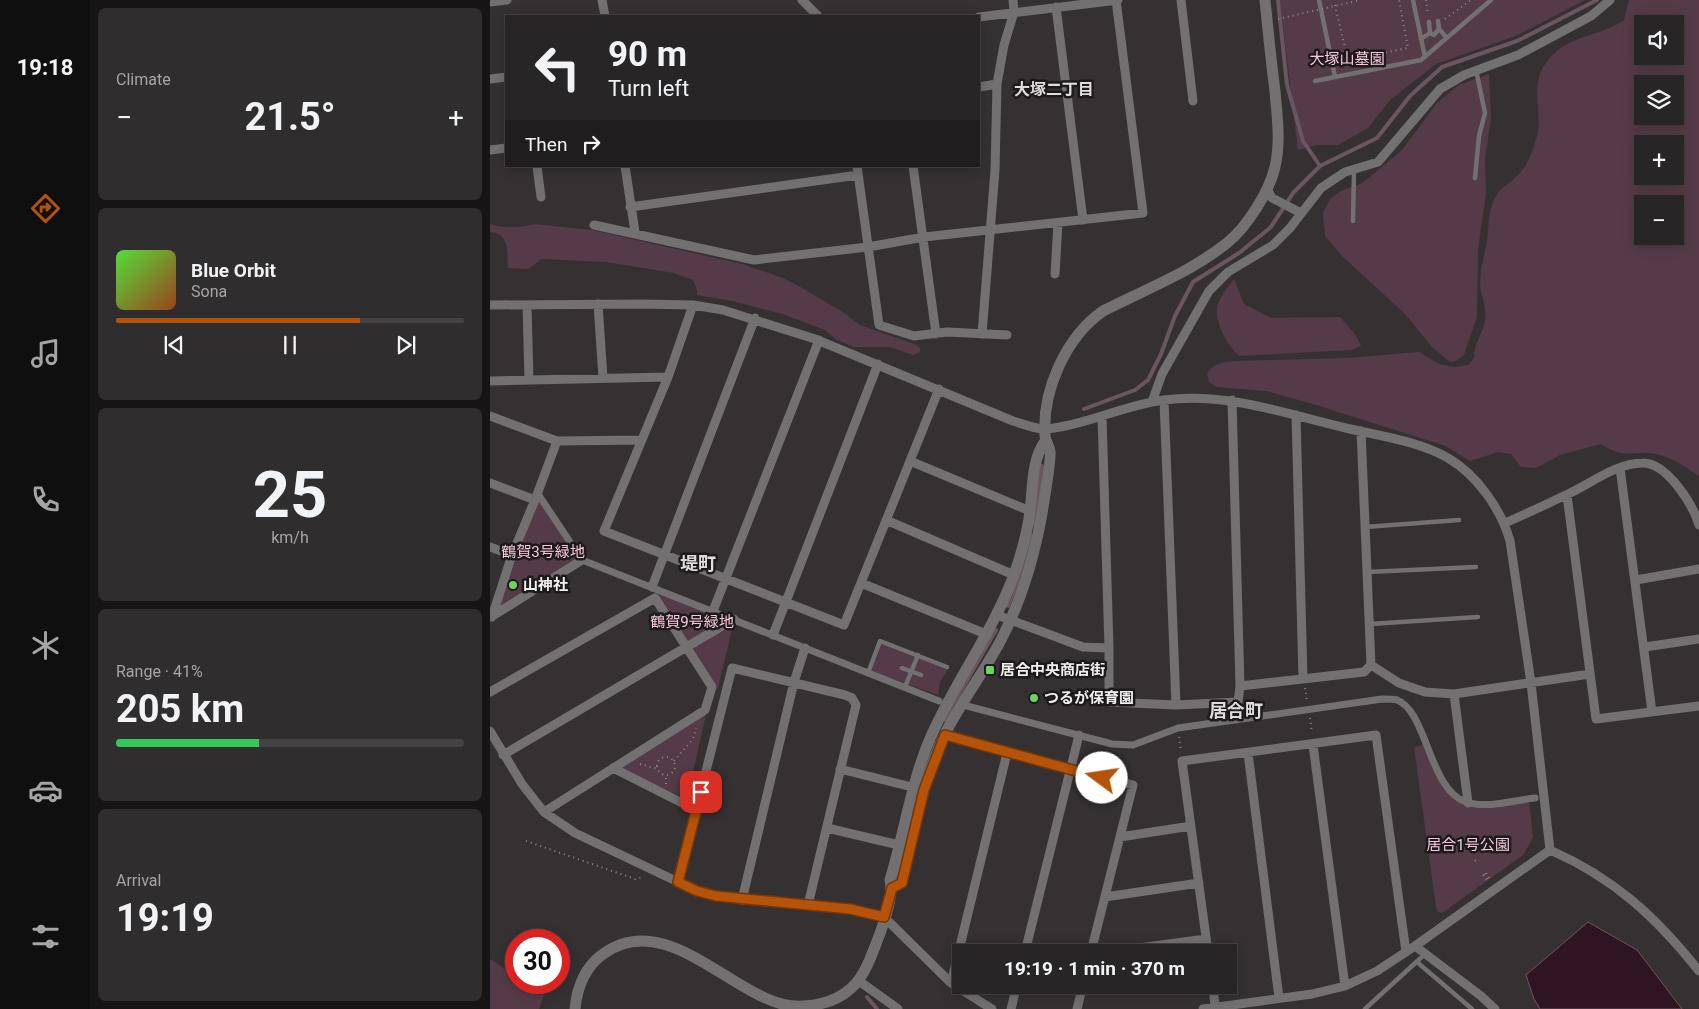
<!DOCTYPE html>
<html lang="en">
<head>
<meta charset="utf-8">
<style>
	:root { --surface:#282526; --page:#302d2e; --text:#f1f3f6; --muted:#a5a5a7; --line:#444243; --accent:#b45309 }
	body { margin:0; font-family:Roboto,"Noto Sans JP",sans-serif; background:var(--page); color:var(--text); height:100vh; display:flex; flex-direction:column; font-size:19px; white-space:nowrap }
	* { box-sizing:border-box; margin:0 }
	p { font-size:16px; color:var(--muted) }
	.icon { flex:none; width:28px; height:28px; fill:none; stroke:currentColor; stroke-width:2; stroke-linecap:round; stroke-linejoin:round }
	.map { position:relative; flex:1; overflow:hidden }
	.panel { display:flex; flex-direction:column; gap:8px; padding:8px; background:#161415; width:400px }
	.panel>* { flex:none }
	.guide { position:absolute; left:15px; top:15px; width:475px; height:152px; border-radius:0px; box-shadow:0 2px 12px #0003,0 0 0 1px var(--line); background:#282526; color:var(--text); overflow:hidden }
	.tools { position:absolute; left:1144px; top:15px; display:grid; gap:10px }
	.tools a { display:grid; place-items:center; width:50px; height:50px; border-radius:0px; background:var(--surface); box-shadow:0 2px 12px #0003,0 0 0 1px var(--line); font-size:25px }
	.speed { position:absolute; left:15px; top:929px; display:flex; gap:10px; font-size:25px; font-weight:700; text-align:center }
	.speed>* { display:grid; place-content:center; width:65px; height:65px; border-radius:50%; background:var(--surface); box-shadow:0 2px 12px #0003,0 0 0 1px var(--line); line-height:1 }
	.speed .limit { border:8px solid #d22; background:#fff; color:#111 }
	.pin { position:absolute; display:grid; place-items:center; width:42px; height:42px; color:#fff; margin:-21px; border-radius:10px; box-shadow:0 2px 8px #0006 }
	.me { position:absolute; width:55px; margin:-28px; rotate:284deg; stroke-linejoin:round; filter:drop-shadow(0 0 4px #0008) }
	.turn { display:flex; align-items:center; gap:18px; height:105px; padding:0 20px; font-size:22px }
	.turn .icon { width:65px; height:65px; stroke-width:2.5 }
	.turn b { display:block; font-size:35px; line-height:42px }
	.then { display:flex; align-items:center; height:48px; padding:0 20px; background:#0003; gap:10px; font-size:19px }
	.big { font-size:38px; font-weight:700; line-height:1.1 }
	.panel .widget { flex:1; display:flex; flex-direction:column; justify-content:center; gap:8px; min-width:0; padding:0 18px; border-radius:8px; background:var(--page) }
	.panel .dial { align-items:center; gap:0 }
	.dial b { font-size:65px; line-height:1 }
	.song { display:flex; align-items:center; gap:15px }
	.cover { width:60px; height:60px; border-radius:8px; background:linear-gradient(135deg,hsl(110 70% 55%),hsl(20 70% 35%)) }
	.played { height:5px; border-radius:2px; background:linear-gradient(90deg,var(--accent) 70%,var(--line) 70%) }
	.keys { display:flex; justify-content:space-around; direction:ltr }
	.heat { display:flex; justify-content:space-between; align-items:center; font-size:28px; direction:ltr }
	.charge { height:8px; border-radius:4px; background:linear-gradient(90deg,#34c759 41%,var(--line) 0) }
	.trip { position:absolute; left:462px; top:944px; width:285px; height:50px; border-radius:0px; background:var(--surface); box-shadow:0 2px 12px #0003,0 0 0 1px var(--line); font-weight:700; line-height:50px; text-align:center }
	main { display:flex; flex:1; min-height:0 }
	.tabs { display:flex; flex-direction:column; width:90px; justify-content:space-around; align-items:center; background:#100f0f; color:var(--muted) }
	.tabs .icon { width:35px; height:35px }
	.tabs .current { color:var(--accent) }
	.tabs b { font-size:22px; color:var(--text) }
	.map>svg:first-child { display:block }
</style>
</head>
<body>
<main>
<nav class="tabs">
<b>19:18</b>
<svg class="icon current" aria-label="directions" viewBox="0 0 24 24"><path d="M12 3l9 9-9 9-9-9zM9 14v-3h6M13 9l2 2-2 2"/></svg>
<svg class="icon" aria-label="music" viewBox="0 0 24 24"><path d="M9 18V5l10-2v13"/><circle cx="6" cy="18" r="3"/><circle cx="16" cy="16" r="3"/></svg>
<svg class="icon" aria-label="phone" viewBox="0 0 24 24"><path d="M5 4h4l2 5-3 2q2 4 5 5l2-3 5 2v4C11 20 4 13 5 4z"/></svg>
<svg class="icon" aria-label="climate" viewBox="0 0 24 24"><path d="M12 3v18M4 7l16 10M4 17L20 7"/></svg>
<svg class="icon" aria-label="car" viewBox="0 0 24 24"><path d="M5 17H2v-5l4-1 3-4h7l3 4 3 1v5h-3M9 17h6M6 11h13"/><circle cx="7" cy="17" r="2"/><circle cx="17" cy="17" r="2"/></svg>
<svg class="icon" aria-label="filters" viewBox="0 0 24 24"><path d="M4 7h16M4 17h16"/><circle cx="9" cy="7" r="2"/><circle cx="15" cy="17" r="2"/></svg>
</nav>
<section class="panel">
<div class="widget"><p>Climate</p>
<div class="heat"><a>−</a><b class="big">21.5°</b><a>+</a></div>
</div>
<div class="widget">
<div class="song"><i class="cover"></i><div><b>Blue Orbit</b><p>Sona</p></div></div>
<div class="played"></div>
<div class="keys"><svg class="icon" aria-label="previous" viewBox="0 0 24 24"><path d="M18 5L8 12l10 7zM5 5v14"/></svg><svg class="icon" aria-label="pause" viewBox="0 0 24 24"><path d="M8 5v14M16 5v14"/></svg><svg class="icon" aria-label="next" viewBox="0 0 24 24"><path d="M6 5l10 7-10 7zM19 5v14"/></svg></div>
</div>
<div class="widget dial"><b>25</b><p>km/h</p></div>
<div class="widget"><p>Range · 41%</p><b class="big">205 km</b><div class="charge"></div></div>
<div class="widget"><p>Arrival</p><b class="big">19:19</b></div>
</section>
<div class="map">
<svg width="1209" height="1009" viewBox="0 0 1209 1009">
	<rect width="100%" height="100%" fill="#353133"/>
	<path fill="#553b47" fill-rule="evenodd" d="M790 0H1095L1028 35 946 64 900 100 878 128 848 145H826L808 150Z
		M1139 0H1209V476C1196 467 1183 458 1167 454 1142 449 1137 461 1111 444L1070 455 1046 468 1031 467 1021 454 1008 452 980 461 956 446 823 404 776 391 727 387 719 382 717 373C724 363 733 362 745 361L857 358 929 352 949 364 964 367 978 365 984 358C984 341 994 333 995 319 997 305 990 294 990 282 990 268 995 254 997 241 999 229 998 214 1003 203 1009 187 1016 187 1027 176 1038 167 1043 149 1047 136 1053 114 1040 87 1054 66 1075 33 1107 39 1134 20ZM1152 24H1185V56H1152ZM1152 84H1185V116H1152ZM1152 144H1185V176H1152ZM1152 204H1185V236H1152Z
		M999 74 1001 119 995 159 996 194 988 249 987 317 974 355 966 361 960 362 942 347 915 314 852 256 835 236 833 213 840 199 851 191 870 184 881 176 912 150 947 103 969 85Z
		M0 224 12 227H30L44 224 102 230 252 264 293 278 312 288 351 311 370 325 424 344 430 348V352L423 355 400 347H364L347 340 335 330 293 314 242 301 207 295V289L203 280 184 273 116 262 52 259 38 269 18 268C17 253 20 233 0 232Z
		M744 279 754 304 781 318 850 317 865 334 871 346 862 350 749 356C738 345 726 326 727 310 727 299 738 287 744 279Z
		M48 499 87 560 8 609Z
		M170 593 237 620 198 644 168 597Z
		M243 625 228 688 201 647Z
		M391 643 458 669 450 682 448 695 381 671Z
		M216 714 197 799 129 768Z
		M934 745 955 788 970 802 1039 801 1043 838 1033 855 952 913 948 912 946 907 924 747Z
		M0 959 26 976V982L36 983 54 995 49 1009H0Z"/>
	<path fill="#2f1422" stroke="#6a5660" d="M1098 922 1147 950 1192 1009H1050L1044 999 1036 975Z"/>
	<g fill="none" stroke-linecap="round" stroke-linejoin="round">
		<path stroke="#6a5660" stroke-width="4" d="M788 0 797 85 813 141 830 166
			M594 409 645 390 658 380 671 354 685 316 703 282 749 253 781 227 803 193 830 166 887 138 920 96 952 67 1027 41 1107 0
			M544 524 552 466
			M518 606 531 573 541 535
			M464 703 506 630
			M455 720 462 706
			M377 997 387 1009"/>
		<path stroke="#8b888a" stroke-width="2" stroke-dasharray="1 4" stroke-linecap="butt" d="M936 0 938 15
			M845 5 858 60 918 48 909 0
			M955 19 981 0
			M815 688 817 701
			M820 718 822 733
			M689 737 691 752
			M167 766a9 9 0 1 1 18 0a9 9 0 1 1-18 0Z
			M184 761 203 739 206 728
			M150 764 168 769
			M176 784V775
			M36 841 145 879 153 877
			M985 861 987 859
			M996 873 1000 879
			M994 874 999 881
			M993 875 998 882"/>
		<path stroke="#727071" stroke-width="4.5" d="M829 0 845 77
			M923 0 935 57
			M948 21 949 29
			M939 22 940 33
			M931 39 940 33 944 35 949 29 957 38
			M825 81 931 60 1001 0
			M985 178 989 136 995 113 986 70
			M863 221 864 171
			M875 527 969 520
			M877 572 986 567
			M880 624 988 617
			M412 668 431 675
			M378 673 390 641 457 667
			M415 687 428 655
			M927 962 982 1009
			M875 1009 935 954"/>
		<path stroke="#727071" stroke-width="7" d="M48 494 92 560 449 701
			M477 706 622 744 643 745 688 728 892 699C896 699 903 699 907 700 937 711 939 790 976 802 996 809 1025 800 1045 798"/>
		<path stroke="#727071" stroke-width="9" d="M112 0 115 16
			M312 0 328 16
			M691 0 703 101
			M0 2 17 0
			M566 7 593 220
			M489 17 628 0
			M0 79 16 77
			M489 87 507 84
			M0 150 16 148
			M47 166 51 197
			M135 166 145 232
			M367 166 389 325 424 336 457 332 517 335
			M423 166 446 334
			M777 189 782 198 811 213
			M140 207 368 175
			M104 225 264 260 378 247 434 237 653 213 626 0
			M565 274 568 223
			M108 304 113 378
			M0 305 152 304 203 305 233 310 325 339 523 421C533 424 547 430 557 429 596 425 635 405 674 400 738 392 796 414 856 428 890 436 928 441 958 458 987 475 1011 509 1020 541L1041 683 1060 850
			M37 305 39 380
			M203 305 178 377 114 531 354 625 449 389
			M492 334 505 170 507 84 514 45 524 12 523 0
			M0 381 178 377
			M674 400 686 705
			M662 402 672 374 719 291 738 272 783 245 800 228 831 188 855 172 888 162 950 89 974 75 1028 55 1101 16 1120 0
			M806 415 813 679
			M0 416 67 441
			M612 416 619 648V702L686 705 748 702 750 686 742 400
			M871 431 881 665 909 683 935 692 964 694 1100 674
			M420 461 540 511
			M1130 468 1162 712
			M0 483 45 500 67 441 152 440
			M1077 495 1106 719 1209 706
			M396 520 524 575
			M1015 523C1036 514 1057 504 1078 494 1100 484 1127 463 1152 463 1177 462 1203 505 1209 525
			M0 547 22 555
			M1146 580 1209 569
			M371 583 496 634
			M162 587 265 318
			M223 611 329 340
			M507 615 593 647 619 648
			M1 617 92 560
			M2 617 22 555 45 500
			M283 635 388 364
			M1155 647 1209 639
			M750 686 874 672 881 665
			M0 692 165 598 222 687 215 710 54 812
			M964 694 978 803
			M0 731 32 784 54 812 85 833 207 891 252 900 360 909 394 917 461 983 502 1009
			M455 735 643 785 601 952
			M823 745 855 986
			M758 753 789 998
			M13 755 244 619
			M123 768 206 810
			M350 769 422 787
			M337 828 409 845
			M630 837 701 826
			M1060 850C1124 878 1166 917 1209 971
			M188 882 242 668 355 695 362 698 366 705 318 905
			M615 897 709 883
			M252 900 304 682 315 648
			M925 946 991 996 1005 1009
			M535 952 589 735
			M619 952 716 939
			M718 952 692 761 886 735 916 952
			M369 981 408 1009
			M461 983 517 753
			M723 985 725 1007
			M521 1009 527 985
			M587 1009 593 985
			M713 1009 822 994 855 986 887 971 925 946 1060 850"/>
		<path stroke="#727071" stroke-width="11" d="M402 888 411 883C424 833 432 781 455 734 471 702 494 672 511 640 531 601 544 558 552 514 553 505 562 457 560 451 559 446 556 442 555 436 552 390 576 337 613 311 654 290 701 272 737 243 757 227 779 192 785 167 791 142 787 116 785 91 781 61 778 30 775 0
			M85 1009C87 988 95 967 113 954 173 910 237 990 292 1004 308 1008 325 1006 340 1001 361 993 372 979 380 959 388 939 405 899 400 880 415 831 421 781 442 734 467 679 503 631 524 575 531 555 537 534 540 512 543 489 541 459 556 440"/>
		<path stroke="#8b888a" stroke-width="2" stroke-dasharray="1 4" stroke-linecap="butt" d="M788 19 871 0"/>
	</g>
	<g fill="none" stroke-linecap="round" stroke-linejoin="round">
		<defs>
			<path id="route" d="M211 792 188 882 207 891 226 896 360 909 394 917 402 888 412 883 434 790 455 735 612 778"/>
		</defs>
		<use href="#route" stroke="#753606" stroke-width="12"/>
		<use href="#route" stroke="#b45309" stroke-width="9"/>
	</g>
	<g fill="#71d35e" stroke="#1c1a1a" stroke-width="2">
		<circle cx="23" cy="585" r="5"/>
		<rect x="495" y="665" width="10" height="10" rx="2.5"/>
		<circle cx="544" cy="698" r="5"/>
	</g>
	<g text-anchor="middle" dominant-baseline="central" stroke-width="5" stroke-linejoin="round" paint-order="stroke">
		<g font-size="15" fill="#f9c8dd" stroke="#1c1a1a">
			<text x="857" y="59">大塚山墓園</text>
			<text x="53" y="552">鶴賀3号緑地</text>
			<text x="202" y="622">鶴賀9号緑地</text>
			<text x="978" y="845">居合1号公園</text>
		</g>
		<g font-size="15" font-weight="bold" fill="#f2f0f1" stroke="#1c1a1a" text-anchor="start">
			<text x="33" y="585">山神社</text>
			<text x="510" y="670">居合中央商店街</text>
			<text x="554" y="698">つるが保育園</text>
		</g>
		<g font-size="16" font-weight="bold" fill="#e0dbdd" stroke="#1c1a1a">
			<text x="564" y="89">大塚二丁目</text>
		</g>
		<g font-size="18" font-weight="bold" fill="#e0dbdd" stroke="#1c1a1a">
			<text x="208" y="563">堤町</text>
			<text x="746" y="710">居合町</text>
		</g>
	</g>
</svg>
<div class="tools">
<a><svg class="icon" aria-label="sound" viewBox="0 0 24 24"><path d="M4 9h4l5-4v14l-5-4H4zM17 9q2 3 0 6"/></svg></a>
<a><svg class="icon" aria-label="layers" viewBox="0 0 24 24"><path d="M12 4l9 5-9 5-9-5zM3 14l9 5 9-5"/></svg></a>
<a>+</a>
<a>−</a>
</div>
<div class="speed"><div class="limit">30</div></div>
<div class="pin" style="left:211px;top:792px;background:#d93025"><svg class="icon" aria-label="arrive" viewBox="0 0 24 24"><path d="M6 21V4h12l-3 4 3 4H6"/></svg></div>
<svg class="me" style="left:612px;top:778px" viewBox="-20 -20 40 40"><circle r="19" fill="#fff"/><path d="M0-13L10 11 0 6-10 11z" fill="#b45309"/></svg>
<div class="trip">19:19 · 1 min · 370 m</div>
<div class="guide">
<div class="turn"><svg class="icon" aria-label="left" viewBox="0 0 24 24"><path d="M17 20v-9H6M10 6l-5 5 5 5"/></svg><div><b>90 m</b>Turn left</div></div>
<div class="then">Then<svg class="icon" aria-label="right" viewBox="0 0 24 24"><path d="M7 20v-9h11M14 6l5 5-5 5"/></svg></div>
</div>
</div>
</main>
</body>
</html>
